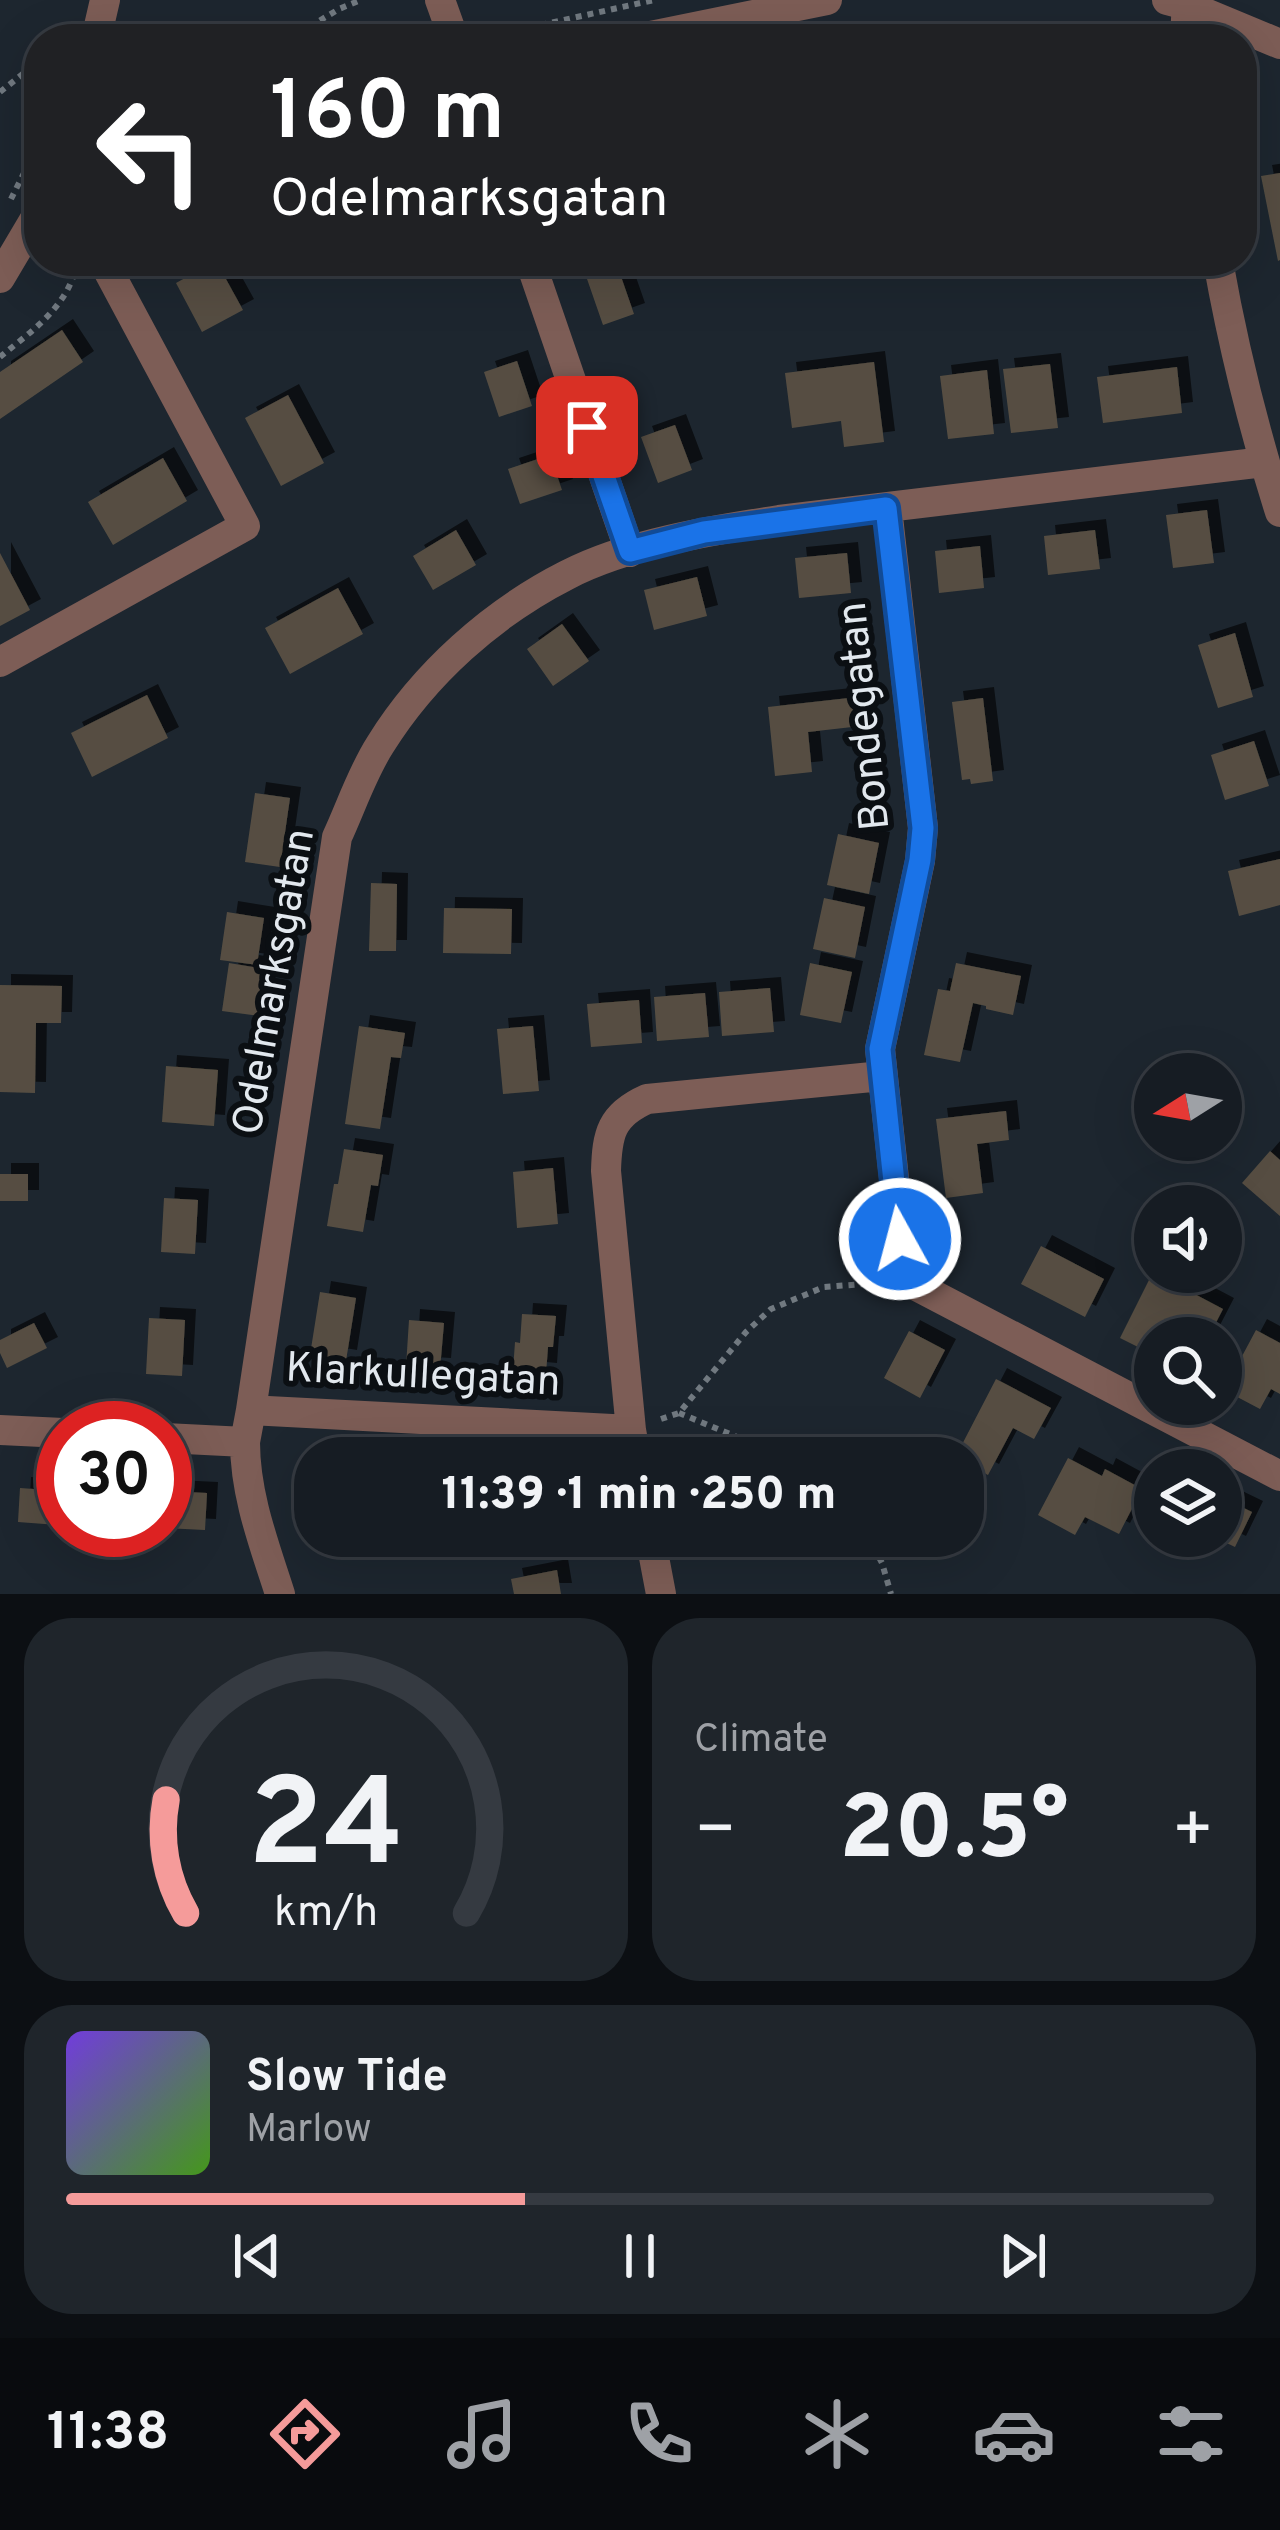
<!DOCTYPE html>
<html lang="en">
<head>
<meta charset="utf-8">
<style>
	:root { --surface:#161c23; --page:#1f252b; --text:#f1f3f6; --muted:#9ea1a6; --line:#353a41; --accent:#f59b9a }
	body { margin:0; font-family:Overpass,sans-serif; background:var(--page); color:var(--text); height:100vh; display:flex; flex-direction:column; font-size:45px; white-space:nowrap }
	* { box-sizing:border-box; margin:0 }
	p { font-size:39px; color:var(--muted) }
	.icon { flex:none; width:66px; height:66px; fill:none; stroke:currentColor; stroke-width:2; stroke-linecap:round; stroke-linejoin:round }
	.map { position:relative; height:1594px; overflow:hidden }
	.sheet { display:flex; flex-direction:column; gap:24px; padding:24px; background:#0c0f13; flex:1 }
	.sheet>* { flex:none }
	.guide { position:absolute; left:24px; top:24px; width:1233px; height:252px; border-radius:48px; box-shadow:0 12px 48px #0002,0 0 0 3px var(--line); background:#202124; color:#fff; overflow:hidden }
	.needle { width:78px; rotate:259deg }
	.tools { position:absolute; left:1134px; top:1053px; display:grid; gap:24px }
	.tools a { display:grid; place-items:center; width:108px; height:108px; border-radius:50%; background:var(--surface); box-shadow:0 12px 48px #0002,0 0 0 3px var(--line); font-size:60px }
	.speed { position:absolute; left:36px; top:1401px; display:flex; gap:24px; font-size:60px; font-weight:700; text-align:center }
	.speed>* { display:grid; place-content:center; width:156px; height:156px; border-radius:50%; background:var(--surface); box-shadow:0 12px 48px #0002,0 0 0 3px var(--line); line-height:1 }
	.speed .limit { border:18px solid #d22; background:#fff; color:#111 }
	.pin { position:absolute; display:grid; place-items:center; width:102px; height:102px; color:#fff; margin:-51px; border-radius:24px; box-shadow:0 6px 18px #0006 }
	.me { position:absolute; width:132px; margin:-66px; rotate:353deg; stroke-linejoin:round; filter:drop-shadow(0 0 9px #0008) }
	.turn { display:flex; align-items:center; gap:42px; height:252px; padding:0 48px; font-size:54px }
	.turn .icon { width:156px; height:156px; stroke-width:2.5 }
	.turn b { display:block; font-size:84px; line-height:102px }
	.big { font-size:90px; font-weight:800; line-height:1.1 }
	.sheet .tile { flex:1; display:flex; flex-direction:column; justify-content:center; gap:18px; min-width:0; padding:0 42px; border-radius:48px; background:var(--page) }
	.sheet .dial { align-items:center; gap:0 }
	.dial svg { height:312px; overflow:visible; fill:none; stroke:var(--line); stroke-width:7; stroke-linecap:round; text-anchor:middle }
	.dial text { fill:var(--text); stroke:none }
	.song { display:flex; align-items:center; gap:36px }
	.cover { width:144px; height:144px; border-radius:18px; background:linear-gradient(135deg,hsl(260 70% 55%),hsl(100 70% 35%)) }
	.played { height:12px; border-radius:6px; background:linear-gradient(90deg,var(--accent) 40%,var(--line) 40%) }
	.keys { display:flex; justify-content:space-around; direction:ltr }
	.heat { display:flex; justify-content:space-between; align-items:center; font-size:66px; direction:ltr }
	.sheet .tiles { flex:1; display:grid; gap:24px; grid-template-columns:1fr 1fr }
	.tile:last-child { grid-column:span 2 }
	.trip { position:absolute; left:294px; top:1437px; width:690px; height:120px; border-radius:48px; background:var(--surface); box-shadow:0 12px 48px #0002,0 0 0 3px var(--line); font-weight:800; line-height:120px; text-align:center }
	.tab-bar { display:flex; height:192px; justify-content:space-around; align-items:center; background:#090b0e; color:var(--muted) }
	.tab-bar .icon { width:84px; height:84px }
	.tab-bar .active { color:var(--accent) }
	.tab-bar b { font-size:54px; color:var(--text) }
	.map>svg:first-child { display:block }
</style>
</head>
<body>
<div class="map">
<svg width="1280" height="1594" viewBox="0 0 1280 1594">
	<defs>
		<filter id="shadow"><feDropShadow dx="11" dy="-11" stdDeviation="0" flood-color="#0009"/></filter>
	</defs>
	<rect width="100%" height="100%" fill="#1d262f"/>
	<path fill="#564e42" filter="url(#shadow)" d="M1280 173V260L1278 261 1261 176Z
		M216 261 243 310 202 332 176 283Z
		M1106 261H1148L1149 269 1109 277Z
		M617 265 634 314 603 325 586 276Z
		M62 330 83 362 0 419V372Z
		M517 361 532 406 499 417 484 372Z
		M874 362 884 442 844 447 841 421 792 428 785 373Z
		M1050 364 1058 428 1011 433 1003 369Z
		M1177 367 1182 413 1103 423 1097 377Z
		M987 370 994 434 948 439 940 376Z
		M288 395 324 463 281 486 245 418Z
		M675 425 692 470 658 483 641 437Z
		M550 455 562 490 520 504 508 469Z
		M163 458 187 501 113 545 88 502Z
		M1207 510 1214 563 1173 568 1166 515Z
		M456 530 476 565 433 590 413 556Z
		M1095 530 1100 569 1048 575 1044 536Z
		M980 546 984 588 939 593 935 551Z
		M0 553 30 610 0 626Z
		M847 553 851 593 799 598 795 558Z
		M697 577 707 616 654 630 644 590Z
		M338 588 363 634 290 674 265 628Z
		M562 624 589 661 553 686 527 649Z
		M1235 633 1253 697 1218 708 1198 645Z
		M147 695 168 738 92 777 71 733Z
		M858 697 861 726 808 732 812 772 775 776 768 707Z
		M983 698 993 781 971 784 970 779 962 780 952 702Z
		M1254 741 1269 786 1225 800 1211 755Z
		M255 793 290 798 280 867 245 862Z
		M838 834 879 843 869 894 827 885Z
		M1280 859V905L1239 916 1228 871Z
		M371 883 397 884 396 951H369Z
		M824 898 865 907 855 958 813 949Z
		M444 908 512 909 511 954 443 953Z
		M227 912 264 918 257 965 220 960Z
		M229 963 266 969 259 1016 222 1011Z
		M810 963 852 972 841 1023 800 1015Z
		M956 963 1021 976 1013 1015 986 1009V1006L973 1003 960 1062 924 1055 938 989 950 991Z
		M0 985 62 986 61 1023H36L35 1093 0 1092Z
		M770 988 774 1032 722 1036 719 992Z
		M705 993 709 1037 657 1041 654 997Z
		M639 1000 642 1043 591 1047 587 1004Z
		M359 1026 405 1033 401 1058 391 1057 380 1129 345 1124Z
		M533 1026 539 1091 503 1094 497 1029Z
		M166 1066 218 1070 214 1126 162 1122Z
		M1006 1111 1009 1140 977 1144 983 1193 946 1198 936 1119Z
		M344 1149 383 1155 378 1186 371 1185 363 1232 327 1226 334 1184H338Z
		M1270 1151 1280 1160V1216L1242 1183Z
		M553 1168 558 1224 517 1228 513 1172Z
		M0 1174H28V1201H0Z
		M164 1198 198 1200 195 1254 161 1252Z
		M1041 1246 1104 1279 1085 1317 1021 1284Z
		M1153 1272 1223 1309 1208 1338H1155L1154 1355 1120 1338Z
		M320 1292 356 1298 346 1361 310 1355Z
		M522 1314 556 1316 553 1347H548L546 1374 513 1371 515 1342 520 1343Z
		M149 1318 185 1320 182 1376 146 1374Z
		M409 1320 444 1323 440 1369 406 1367Z
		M34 1323 47 1348 7 1368 0 1353V1340Z
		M1256 1330 1280 1343V1394L1271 1389 1260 1409 1224 1390Z
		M909 1331 945 1350 920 1398 884 1378Z
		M996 1379 1051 1408 1034 1439 1013 1428 988 1475 963 1462V1458H955Z
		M1068 1458 1102 1476 1105 1469 1142 1489 1119 1534 1085 1517 1075 1535 1038 1515Z
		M20 1488 61 1491 58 1525 18 1522Z
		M166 1491 207 1493 205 1530 165 1528Z
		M1221 1497 1252 1512 1235 1547 1212 1536H1221Z
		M557 1570 561 1594H514L511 1579Z"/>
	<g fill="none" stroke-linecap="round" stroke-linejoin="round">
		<path stroke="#717980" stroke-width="6" stroke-dasharray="6 6" stroke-linecap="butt" d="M482 38 654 0
			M289 39 339 9 361 0
			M0 92 39 61
			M11 199 39 143
			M0 357C29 333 64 310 75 271
			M679 1413 737 1437 776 1458
			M661 1419 679 1413 746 1332 771 1309 824 1287 877 1283
			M868 1536 882 1563 891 1594"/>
		<path stroke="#7d5d56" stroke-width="30" d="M440 0 454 39
			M96 39 105 0
			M1185 39 1187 0
			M530 261 630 552
			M1218 261C1233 346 1254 430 1280 512
			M887 508 923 828 920 861 880 1049 905 1280 1280 1476
			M0 662 245 526 103 261
			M251 1410 337 837C351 807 362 773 380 745 424 674 492 613 567 575 626 544 713 530 779 520L1264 462
			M0 1430 63 1433
			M165 1438 245 1442 251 1410 631 1430
			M245 1442C245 1495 264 1544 280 1594
			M636 1458 631 1430 606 1171C607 1134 611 1115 647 1099L882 1076
			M650 1536 661 1594"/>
		<path stroke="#7d5d56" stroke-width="30" d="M1167 0 1186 5 1280 44
			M636 39 827 0
			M0 278 36 217 39 218"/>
	</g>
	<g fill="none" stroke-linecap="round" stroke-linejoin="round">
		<defs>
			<path id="route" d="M587 427 630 551 704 532 886 508 923 828 920 860 880 1049 900 1239"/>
		</defs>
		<use href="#route" stroke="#114b97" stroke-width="30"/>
		<use href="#route" stroke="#1a73e8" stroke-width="21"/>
	</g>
	<g text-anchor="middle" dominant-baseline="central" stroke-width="12" stroke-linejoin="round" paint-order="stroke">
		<g font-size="42" fill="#e2e8ee" stroke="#0b0f13">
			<text transform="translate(866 716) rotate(-96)">Bondegatan</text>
			<text transform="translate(276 982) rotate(-80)">Odelmarksgatan</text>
			<text transform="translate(423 1377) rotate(3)">Klarkullegatan</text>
		</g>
	</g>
</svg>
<div class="tools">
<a><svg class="needle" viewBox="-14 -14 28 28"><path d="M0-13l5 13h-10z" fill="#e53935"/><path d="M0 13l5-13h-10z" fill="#9ea1a6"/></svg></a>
<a><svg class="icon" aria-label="sound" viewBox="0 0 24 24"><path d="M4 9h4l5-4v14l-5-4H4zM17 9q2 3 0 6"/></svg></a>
<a><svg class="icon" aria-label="search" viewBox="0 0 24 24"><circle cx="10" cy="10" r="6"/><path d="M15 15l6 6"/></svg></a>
<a><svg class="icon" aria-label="layers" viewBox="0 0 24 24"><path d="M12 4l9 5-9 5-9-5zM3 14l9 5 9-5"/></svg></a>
</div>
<div class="speed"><div class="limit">30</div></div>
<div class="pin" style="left:587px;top:427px;background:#d93025"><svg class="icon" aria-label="arrive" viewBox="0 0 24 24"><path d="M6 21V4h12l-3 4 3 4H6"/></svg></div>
<svg class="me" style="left:900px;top:1239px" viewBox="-20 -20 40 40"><circle r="17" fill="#1a73e8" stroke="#fff" stroke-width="3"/><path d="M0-11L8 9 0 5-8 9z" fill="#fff"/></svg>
<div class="trip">11:39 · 1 min · 250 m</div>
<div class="guide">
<div class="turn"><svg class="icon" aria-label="left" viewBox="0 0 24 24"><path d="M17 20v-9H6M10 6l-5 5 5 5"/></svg><div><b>160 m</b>Odelmarksgatan</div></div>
</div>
</div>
<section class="sheet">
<div class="tiles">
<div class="tile dial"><svg viewBox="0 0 100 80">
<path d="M14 69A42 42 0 1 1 86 69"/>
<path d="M14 69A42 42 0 0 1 9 40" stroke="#f59b9a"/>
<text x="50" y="56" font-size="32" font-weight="700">24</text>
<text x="50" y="72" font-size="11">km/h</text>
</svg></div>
<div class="tile"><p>Climate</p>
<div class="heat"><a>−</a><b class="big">20.5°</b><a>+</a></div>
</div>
<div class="tile">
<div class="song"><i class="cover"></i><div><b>Slow Tide</b><p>Marlow</p></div></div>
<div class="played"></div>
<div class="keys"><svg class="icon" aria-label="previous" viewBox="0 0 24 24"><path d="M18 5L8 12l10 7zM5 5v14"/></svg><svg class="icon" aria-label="pause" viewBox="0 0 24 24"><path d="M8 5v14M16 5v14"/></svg><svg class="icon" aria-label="next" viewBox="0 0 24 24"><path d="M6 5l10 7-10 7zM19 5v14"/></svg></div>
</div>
</div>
</section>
<nav class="tab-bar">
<b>11:38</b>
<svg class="icon active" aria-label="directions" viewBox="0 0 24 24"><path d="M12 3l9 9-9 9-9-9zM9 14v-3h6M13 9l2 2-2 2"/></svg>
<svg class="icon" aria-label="music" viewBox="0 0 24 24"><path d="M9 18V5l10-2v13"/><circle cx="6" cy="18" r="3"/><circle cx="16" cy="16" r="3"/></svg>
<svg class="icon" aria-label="phone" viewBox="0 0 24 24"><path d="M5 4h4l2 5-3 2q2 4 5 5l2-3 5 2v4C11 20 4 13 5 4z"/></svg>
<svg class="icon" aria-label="climate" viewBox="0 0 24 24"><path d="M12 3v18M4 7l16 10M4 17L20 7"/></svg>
<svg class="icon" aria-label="car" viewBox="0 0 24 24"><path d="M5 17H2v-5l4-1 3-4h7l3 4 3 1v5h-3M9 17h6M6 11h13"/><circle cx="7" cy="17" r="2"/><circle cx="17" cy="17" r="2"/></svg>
<svg class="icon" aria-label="filters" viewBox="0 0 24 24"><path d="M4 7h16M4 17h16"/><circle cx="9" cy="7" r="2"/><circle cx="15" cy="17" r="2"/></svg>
</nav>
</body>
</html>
